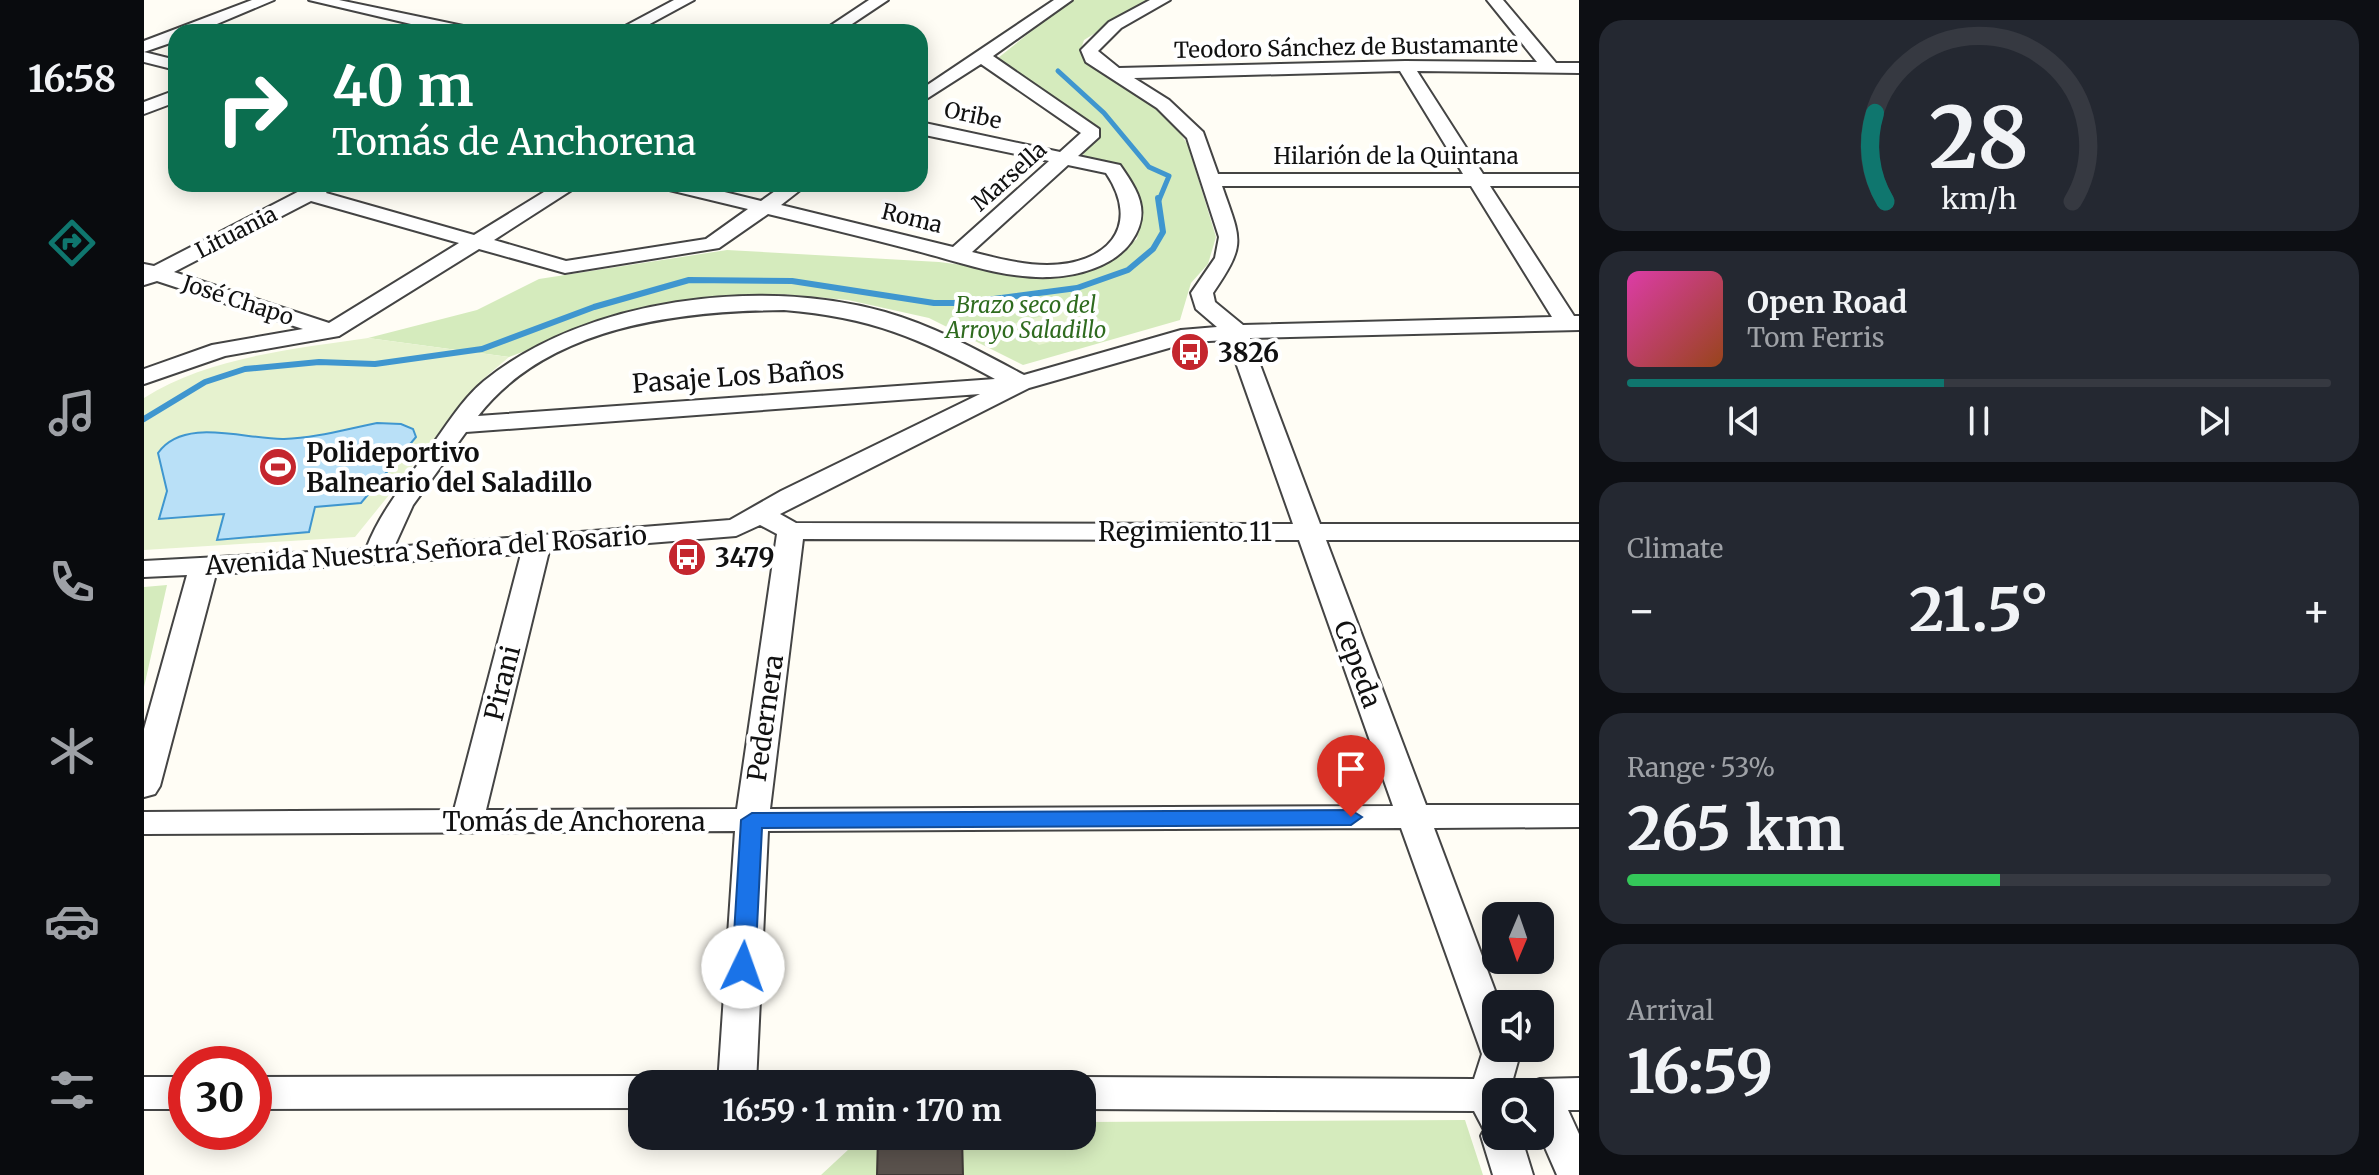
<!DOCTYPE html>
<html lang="en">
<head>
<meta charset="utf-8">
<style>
	:root { --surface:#171b24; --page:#242831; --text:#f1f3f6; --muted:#9ea1a6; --line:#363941; --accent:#0f766e }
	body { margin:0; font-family:Merriweather,serif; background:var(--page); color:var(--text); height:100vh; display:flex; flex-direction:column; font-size:30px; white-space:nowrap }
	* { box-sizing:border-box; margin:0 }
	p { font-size:26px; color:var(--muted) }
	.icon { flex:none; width:44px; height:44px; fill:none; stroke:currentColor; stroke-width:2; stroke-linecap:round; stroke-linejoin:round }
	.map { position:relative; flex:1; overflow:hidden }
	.drawer { display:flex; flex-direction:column; gap:20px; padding:20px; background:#0d0f14; width:800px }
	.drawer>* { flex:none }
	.banner { position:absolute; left:24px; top:24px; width:760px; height:168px; border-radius:24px; box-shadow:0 4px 20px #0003; background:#0b6e4f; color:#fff; overflow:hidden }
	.needle { width:52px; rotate:182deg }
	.controls { position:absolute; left:1338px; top:902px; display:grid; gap:16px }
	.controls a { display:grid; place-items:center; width:72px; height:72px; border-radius:16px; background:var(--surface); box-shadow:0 4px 20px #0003; font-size:40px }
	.speed { position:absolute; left:24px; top:1046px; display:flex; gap:16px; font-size:40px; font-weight:700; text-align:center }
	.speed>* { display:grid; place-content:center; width:104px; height:104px; border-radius:50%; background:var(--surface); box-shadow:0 4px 20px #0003; line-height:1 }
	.speed .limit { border:12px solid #d22; background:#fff; color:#111 }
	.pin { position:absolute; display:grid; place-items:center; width:68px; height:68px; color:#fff; margin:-82px -34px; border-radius:50% 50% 50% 0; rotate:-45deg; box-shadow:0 0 8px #0007 }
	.pin .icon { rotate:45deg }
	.me { position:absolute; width:88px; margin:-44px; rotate:3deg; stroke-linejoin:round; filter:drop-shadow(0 0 6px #0008) }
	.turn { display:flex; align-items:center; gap:28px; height:168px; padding:0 32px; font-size:36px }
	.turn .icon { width:104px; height:104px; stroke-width:2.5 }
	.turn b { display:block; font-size:56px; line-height:68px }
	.big { font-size:60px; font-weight:700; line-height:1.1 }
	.drawer .widget { flex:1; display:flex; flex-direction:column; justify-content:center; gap:12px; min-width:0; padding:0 28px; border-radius:24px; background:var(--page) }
	.drawer .dial { align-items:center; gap:0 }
	.dial svg { height:208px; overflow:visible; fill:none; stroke:var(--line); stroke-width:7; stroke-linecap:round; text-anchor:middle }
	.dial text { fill:var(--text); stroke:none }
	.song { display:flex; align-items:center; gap:24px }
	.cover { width:96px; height:96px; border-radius:12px; background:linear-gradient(135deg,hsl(320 70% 55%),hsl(20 70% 35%)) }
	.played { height:8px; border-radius:4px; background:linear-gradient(90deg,var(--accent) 45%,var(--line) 45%) }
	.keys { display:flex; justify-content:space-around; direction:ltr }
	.heat { display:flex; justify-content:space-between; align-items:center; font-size:44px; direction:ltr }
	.charge { height:12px; border-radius:6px; background:linear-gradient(90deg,#34c759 53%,var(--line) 0) }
	.trip { position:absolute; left:484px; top:1070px; width:468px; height:80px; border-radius:24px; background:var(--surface); box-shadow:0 4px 20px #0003; font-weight:700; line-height:80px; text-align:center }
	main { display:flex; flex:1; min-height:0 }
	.menu { display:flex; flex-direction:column; width:144px; justify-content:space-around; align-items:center; background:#090b0e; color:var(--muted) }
	.menu .icon { width:56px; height:56px }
	.menu .active { color:var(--accent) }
	.menu b { font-size:36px; color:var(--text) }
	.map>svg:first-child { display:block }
</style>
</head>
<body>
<main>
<nav class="menu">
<b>16:58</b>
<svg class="icon active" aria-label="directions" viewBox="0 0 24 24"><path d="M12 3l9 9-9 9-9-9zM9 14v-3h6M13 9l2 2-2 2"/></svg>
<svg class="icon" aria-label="music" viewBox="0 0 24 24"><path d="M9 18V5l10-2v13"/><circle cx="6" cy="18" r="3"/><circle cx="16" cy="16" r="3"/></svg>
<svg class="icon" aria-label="phone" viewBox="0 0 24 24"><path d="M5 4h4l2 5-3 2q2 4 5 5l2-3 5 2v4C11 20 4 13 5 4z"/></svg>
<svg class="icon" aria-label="climate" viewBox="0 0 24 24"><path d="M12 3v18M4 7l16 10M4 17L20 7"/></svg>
<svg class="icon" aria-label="car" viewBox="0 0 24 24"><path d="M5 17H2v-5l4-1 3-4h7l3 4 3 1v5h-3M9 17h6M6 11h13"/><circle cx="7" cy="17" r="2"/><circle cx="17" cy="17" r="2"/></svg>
<svg class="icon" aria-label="filters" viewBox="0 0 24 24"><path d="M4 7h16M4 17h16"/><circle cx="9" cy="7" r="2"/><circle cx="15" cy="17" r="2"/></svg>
</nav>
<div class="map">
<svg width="1435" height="1175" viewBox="0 0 1435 1175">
	<rect width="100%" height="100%" fill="#fffdf5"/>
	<path fill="#d5ebbd" d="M926 0H1005L940 40 936 52 942 61 1005 103 1030 124 1044 145 1072 237 1064 264 1047 283 1036 320 879 365 785 318 704 300 638 294 554 299 459 322 365 357 224 338 333 310 395 279 583 250 795 262 889 274 956 263 993 239C999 209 990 193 977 167L937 157 957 132 854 58Z
		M23 585 0 687V587Z
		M1321 1120 1339 1175H677L719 1136H938V1122Z"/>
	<path fill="#e6f2cf" d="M937 306 965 326 895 345 868 324Z
		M224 338 365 357 338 380 211 537 0 550V398C64 357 150 349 224 338Z"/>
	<path fill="#b9e0f7" stroke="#3f96cf" stroke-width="2" d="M233 423 257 424 269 429 272 437 217 503 171 507 165 532 73 540 80 514 15 519 23 491 14 453C40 416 103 440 140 439 172 438 202 429 233 423Z"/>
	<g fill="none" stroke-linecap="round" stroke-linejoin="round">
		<path stroke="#3f96cf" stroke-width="5" d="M914 71 960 113 1005 167 1025 176 1015 200"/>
		<path stroke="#3f96cf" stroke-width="6" d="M0 419 61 382 101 369 175 362 231 364 338 349 450 307 545 280 648 281 790 303H819L933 288 984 270 1009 249 1019 232 1014 198"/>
	</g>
	<path fill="#5a524d" stroke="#3f3936" stroke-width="2" d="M734 1136H818L819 1175H733Z"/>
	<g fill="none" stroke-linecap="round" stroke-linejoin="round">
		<defs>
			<path id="minor" d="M108 0H130L54 32H32V41L0 52 32 60V70L0 62V41Z
				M165 0H195L324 27 332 32H301Z
				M530 0H550L491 32H470Z
				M725 0H744L696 32H677Z
				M910 0H928L849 56 955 129V137L934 156 976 165C994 191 1008 212 987 242 970 266 934 276 906 277 861 279 815 262 773 251 724 238 674 226 624 214L575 248 421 273 335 249 195 336 81 356 0 384V369L68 345 159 329 13 281 0 285V264L10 266 169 184H188L182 193 330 235 413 184H437L350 240 422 261 562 239 604 209 517 188 514 184H548L617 201 641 184H664L637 205 809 247 905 161 776 134V122L916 152 937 133 837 64 776 103V90ZM924 165 962 173C999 228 961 265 903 265 878 265 852 258 828 252ZM167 201 315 243 185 323 30 272Z
				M1006 0H1026L977 28 954 51 975 68 1261 61 1393 62 1343 0H1359L1412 63H1435V73L1273 71 1339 174H1435V186H1346L1430 316H1435V330L1106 338 1176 524H1435V540H1182L1282 805H1435V827L1290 828 1356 1004H1352V1048H1373L1376 1054 1367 1086 1370 1092H1352V1136H1377L1389 1175H1349L1337 1136 1340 1130 1330 1111 938 1109V1084H923L938 1077 1330 1079 1338 1054 1257 828 624 831 612 1084H574L591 831 0 834V812L310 810 377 554 72 574 16 786 11 794 0 797V729L43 575 0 577V561L222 549C236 512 260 484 283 452 301 428 317 400 340 381 442 298 617 277 741 312 790 326 835 351 880 375L1037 330 1073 327 1052 309 1047 293 1071 258 1075 237 1043 138 1013 108 942 62 937 50 965 22ZM1256 71 1319 174H1074L1059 132 1025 100 990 78ZM1078 186H1327L1408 317 1099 325 1071 302 1069 293C1103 243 1097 241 1078 186ZM640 310C726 317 776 338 851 379L334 416C404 326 534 311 640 310ZM1084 340 1149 524 652 523 636 514 885 388 1046 342ZM836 394 637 491 586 520 250 547 269 505 322 432ZM616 525 633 534 593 809 342 810 405 551 592 536ZM659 539 1155 540 1249 806 626 809Z
				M32 90V102L0 114V102Z
				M498 1076 513 1084H498V1108L110 1109V1077Z
				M0 1077H42V1109H0Z
				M1435 1078V1110H1424L1435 1134V1175H1413L1396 1136V1092H1378L1382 1084 1396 1079Z"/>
		</defs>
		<use href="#minor" stroke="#444" stroke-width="4"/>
		<use href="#minor" fill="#fff" fill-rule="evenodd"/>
	</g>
	<path fill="#1a73e8" stroke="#114b97" stroke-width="2" d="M1207 810 1218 817 1207 825 618 828 611 967 607 973H591L588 967 597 820 608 813Z"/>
	<defs>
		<symbol id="bus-disc" viewBox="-11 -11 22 22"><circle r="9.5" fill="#c4262e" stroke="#fff"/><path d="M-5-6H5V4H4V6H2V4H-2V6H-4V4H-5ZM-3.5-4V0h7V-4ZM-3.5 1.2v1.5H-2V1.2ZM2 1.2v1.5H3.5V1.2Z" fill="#fff"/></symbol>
		<symbol id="stadium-disc" viewBox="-11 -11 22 22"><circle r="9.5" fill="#c4262e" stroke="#fff"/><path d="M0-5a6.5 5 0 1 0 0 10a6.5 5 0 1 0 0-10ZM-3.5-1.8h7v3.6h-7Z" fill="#fff"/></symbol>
	</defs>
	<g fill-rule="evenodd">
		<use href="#bus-disc" x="1024" y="330" width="44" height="44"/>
		<use href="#stadium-disc" x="112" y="445" width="44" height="44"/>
		<use href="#bus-disc" x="521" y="535" width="44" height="44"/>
	</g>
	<g text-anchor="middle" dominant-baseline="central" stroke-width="8" stroke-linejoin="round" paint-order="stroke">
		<g font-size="22" fill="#111" stroke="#fff">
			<text transform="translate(1202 47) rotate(-1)">Teodoro Sánchez de Bustamante</text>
			<text transform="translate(829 115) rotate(12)">Oribe</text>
			<text x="1252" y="156">Hilarión de la Quintana</text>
			<text transform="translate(865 176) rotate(-42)">Marsella</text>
			<text transform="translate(768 218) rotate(14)">Roma</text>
			<text transform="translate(92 232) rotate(-27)">Lituania</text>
			<text transform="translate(94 300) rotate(18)">José Chapo</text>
		</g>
		<g font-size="22" font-style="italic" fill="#2f6b1f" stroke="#fff">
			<text x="882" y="305">Brazo seco del<tspan x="882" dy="25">Arroyo Saladillo</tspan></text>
		</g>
		<g font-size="26" font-weight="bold" fill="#111" stroke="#fff" text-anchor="start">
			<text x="1074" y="352">3826</text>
			<text x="162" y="452">Polideportivo<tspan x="162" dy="30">Balneario del Saladillo</tspan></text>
			<text x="571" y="557">3479</text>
		</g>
		<g font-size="26" fill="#111" stroke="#fff">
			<text transform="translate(594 376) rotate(-4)">Pasaje Los Baños</text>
			<text x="1041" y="531">Regimiento 11</text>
			<text transform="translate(282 550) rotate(-4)">Avenida Nuestra Señora del Rosario</text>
			<text transform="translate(1214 664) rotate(70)">Cepeda</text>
			<text transform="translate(358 683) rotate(-76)">Pirani</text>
			<text transform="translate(621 718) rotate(-82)">Pedernera</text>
			<text x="430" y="821">Tomás de Anchorena</text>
		</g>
	</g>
</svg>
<div class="controls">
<a><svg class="needle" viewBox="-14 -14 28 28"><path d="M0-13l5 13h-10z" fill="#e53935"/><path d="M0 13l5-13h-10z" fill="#9ea1a6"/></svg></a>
<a><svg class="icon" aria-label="sound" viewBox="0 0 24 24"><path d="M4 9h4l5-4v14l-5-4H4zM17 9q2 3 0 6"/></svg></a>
<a><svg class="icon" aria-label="search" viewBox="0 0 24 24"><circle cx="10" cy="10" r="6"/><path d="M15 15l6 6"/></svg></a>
</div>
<div class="speed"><div class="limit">30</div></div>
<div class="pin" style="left:1207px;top:817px;background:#d93025"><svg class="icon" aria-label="arrive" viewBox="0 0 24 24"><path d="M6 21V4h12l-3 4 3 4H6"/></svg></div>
<svg class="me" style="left:599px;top:967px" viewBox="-20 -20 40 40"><circle r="19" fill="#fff"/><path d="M0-13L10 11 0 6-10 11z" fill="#1a73e8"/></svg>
<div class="trip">16:59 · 1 min · 170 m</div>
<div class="banner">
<div class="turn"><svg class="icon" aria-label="right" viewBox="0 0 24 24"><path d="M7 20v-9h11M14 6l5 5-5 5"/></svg><div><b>40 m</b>Tomás de Anchorena</div></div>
</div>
</div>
<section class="drawer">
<div class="widget dial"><svg viewBox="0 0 100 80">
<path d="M14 69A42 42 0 1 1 86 69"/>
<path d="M14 69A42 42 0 0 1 10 35" stroke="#0f766e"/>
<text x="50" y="56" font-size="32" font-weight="700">28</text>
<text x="50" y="72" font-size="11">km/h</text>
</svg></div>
<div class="widget">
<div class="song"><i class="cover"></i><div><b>Open Road</b><p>Tom Ferris</p></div></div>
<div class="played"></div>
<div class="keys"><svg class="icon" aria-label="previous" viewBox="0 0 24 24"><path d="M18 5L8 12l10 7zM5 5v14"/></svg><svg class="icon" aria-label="pause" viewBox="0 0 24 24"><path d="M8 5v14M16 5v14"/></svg><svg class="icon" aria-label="next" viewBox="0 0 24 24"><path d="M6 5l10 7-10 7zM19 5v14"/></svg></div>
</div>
<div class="widget"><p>Climate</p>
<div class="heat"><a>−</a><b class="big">21.5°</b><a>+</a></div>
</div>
<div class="widget"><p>Range · 53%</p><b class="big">265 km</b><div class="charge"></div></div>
<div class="widget"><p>Arrival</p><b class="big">16:59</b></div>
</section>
</main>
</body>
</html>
